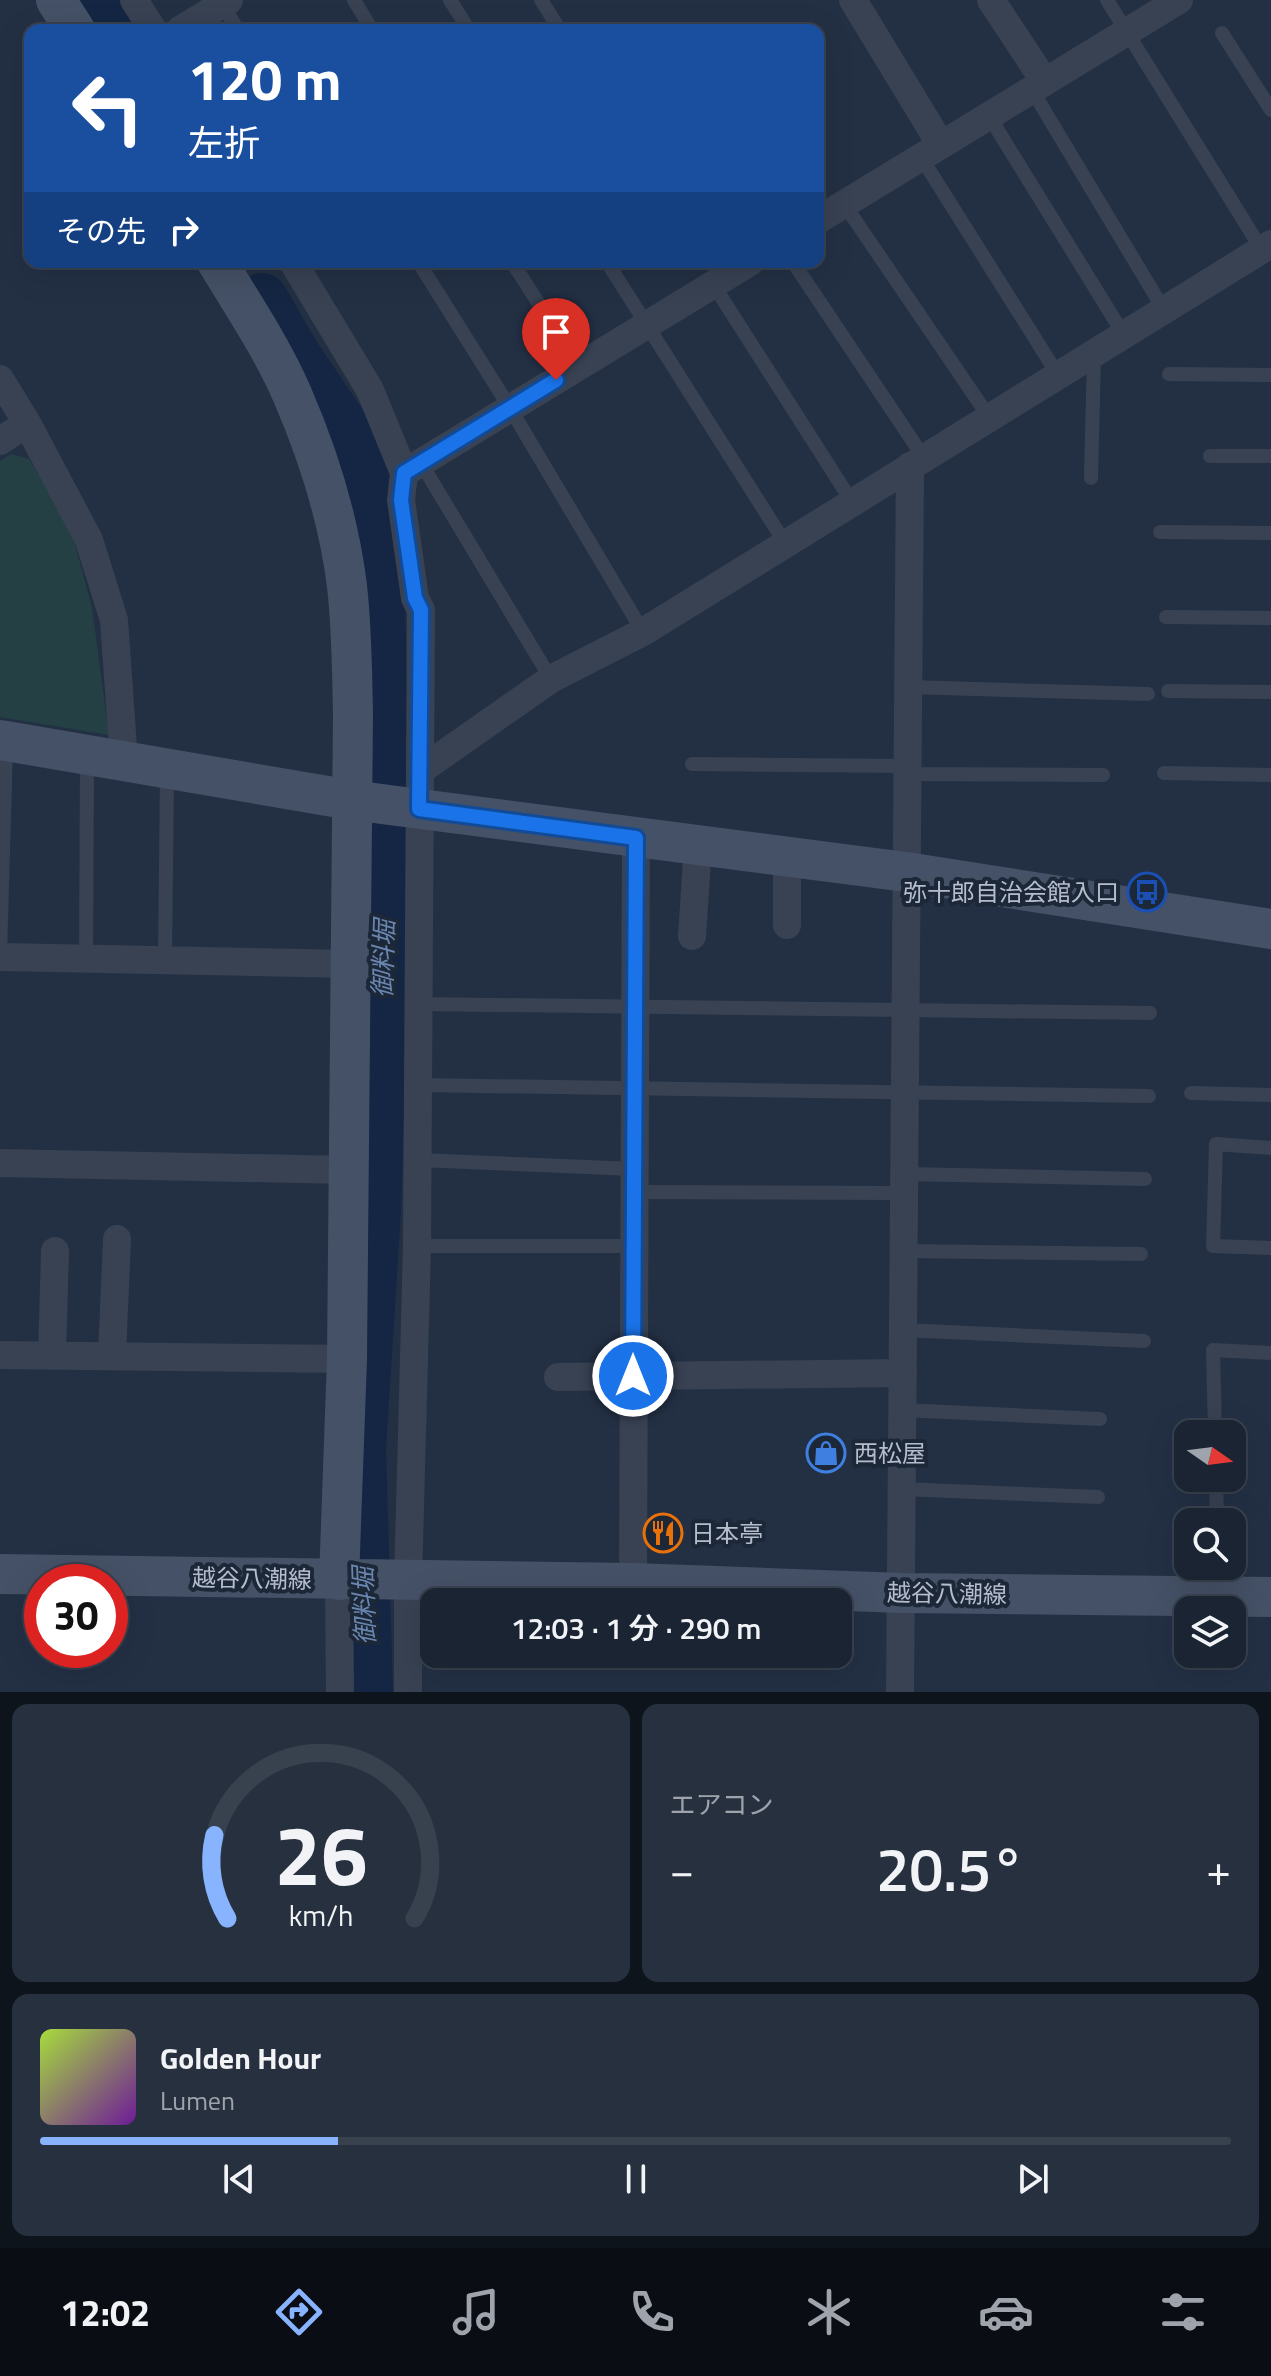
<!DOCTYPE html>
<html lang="ja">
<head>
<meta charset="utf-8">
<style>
	:root { --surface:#1a2433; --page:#27303f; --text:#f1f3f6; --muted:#9fa4ac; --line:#38414e; --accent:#87b3ff }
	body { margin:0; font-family:"Titillium Web","Noto Sans JP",sans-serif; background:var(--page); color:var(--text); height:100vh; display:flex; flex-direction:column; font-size:30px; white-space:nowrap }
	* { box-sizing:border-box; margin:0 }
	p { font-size:26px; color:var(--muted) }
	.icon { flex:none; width:44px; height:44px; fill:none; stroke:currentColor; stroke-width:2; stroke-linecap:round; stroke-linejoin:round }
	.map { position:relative; height:1692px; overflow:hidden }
	.details { display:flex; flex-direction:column; gap:12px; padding:12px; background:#0e141c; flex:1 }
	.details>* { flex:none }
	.hud { position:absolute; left:24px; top:24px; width:800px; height:244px; border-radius:16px; box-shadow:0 8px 32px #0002,0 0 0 2px var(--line); background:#1a4fa0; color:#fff; overflow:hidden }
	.needle { width:52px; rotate:104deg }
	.buttons { position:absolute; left:1174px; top:1420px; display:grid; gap:16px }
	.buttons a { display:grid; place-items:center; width:72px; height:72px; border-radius:16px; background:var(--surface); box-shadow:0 8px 32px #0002,0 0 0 2px var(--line); font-size:40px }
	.speed { position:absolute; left:24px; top:1564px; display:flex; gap:16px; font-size:40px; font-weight:700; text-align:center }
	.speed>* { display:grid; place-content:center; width:104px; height:104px; border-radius:50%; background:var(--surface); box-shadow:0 8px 32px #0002,0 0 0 2px var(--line); line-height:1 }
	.speed .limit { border:12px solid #d22; background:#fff; color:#111 }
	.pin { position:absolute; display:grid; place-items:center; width:68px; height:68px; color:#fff; margin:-82px -34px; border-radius:50% 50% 50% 0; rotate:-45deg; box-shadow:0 0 8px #0007 }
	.pin .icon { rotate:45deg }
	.me { position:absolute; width:88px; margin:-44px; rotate:0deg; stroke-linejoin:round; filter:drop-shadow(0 0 6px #0008) }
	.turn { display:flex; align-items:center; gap:28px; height:168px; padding:0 32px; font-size:36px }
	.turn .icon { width:104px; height:104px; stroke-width:2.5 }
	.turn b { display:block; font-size:56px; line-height:68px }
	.then { display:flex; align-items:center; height:76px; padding:0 32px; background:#0003; gap:16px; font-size:30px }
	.big { font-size:60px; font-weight:600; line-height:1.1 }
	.details .tile { flex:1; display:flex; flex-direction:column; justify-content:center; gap:12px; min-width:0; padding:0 28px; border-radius:16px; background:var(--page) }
	.details .dial { align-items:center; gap:0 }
	.dial svg { height:208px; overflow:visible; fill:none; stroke:var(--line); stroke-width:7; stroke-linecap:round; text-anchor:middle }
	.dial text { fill:var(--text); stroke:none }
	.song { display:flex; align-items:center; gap:24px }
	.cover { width:96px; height:96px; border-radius:12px; background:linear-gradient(135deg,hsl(80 70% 55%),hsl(280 70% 35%)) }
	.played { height:8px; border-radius:4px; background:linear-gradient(90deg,var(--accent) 25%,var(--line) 25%) }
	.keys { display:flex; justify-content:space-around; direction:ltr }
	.heat { display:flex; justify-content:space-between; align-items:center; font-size:44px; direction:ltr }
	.details .tiles { flex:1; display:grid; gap:12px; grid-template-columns:1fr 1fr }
	.tile:last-child { grid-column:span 2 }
	.trip { position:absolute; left:420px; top:1588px; width:432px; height:80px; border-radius:16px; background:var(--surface); box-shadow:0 8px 32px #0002,0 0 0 2px var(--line); font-weight:600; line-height:80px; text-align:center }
	.tab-bar { display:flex; height:128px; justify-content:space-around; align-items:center; background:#0a0e14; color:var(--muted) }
	.tab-bar .icon { width:56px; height:56px }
	.tab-bar .on { color:var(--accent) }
	.tab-bar b { font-size:36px; color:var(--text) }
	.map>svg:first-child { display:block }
</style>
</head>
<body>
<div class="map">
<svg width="1271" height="1692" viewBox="0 0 1271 1692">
	<rect width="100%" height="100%" fill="#233044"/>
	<path fill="#254044" d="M11 454 29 459 71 529 92 608 109 735 0 717V461Z"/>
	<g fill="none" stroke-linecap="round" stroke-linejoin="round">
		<path stroke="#142643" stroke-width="52" d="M90 0 107 30
			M262 299 293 353 344 428 376 498 386 865 375 1211 360 1448 367 1692"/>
		<path stroke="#384253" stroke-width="14" d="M354 0 372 30
			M450 0 469 30
			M541 0 560 30
			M1107 0 1262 250
			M222 4 238 30
			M1222 33 1271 110
			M1032 90 1164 310
			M989 116 1124 335
			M921 157 1058 375
			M844 204 989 417
			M512 262 579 366
			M607 262 785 543
			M793 262 924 458
			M421 266 510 408 643 632
			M713 284 852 502
			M1169 374 1271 375
			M1210 456H1271
			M421 463 551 679
			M1091 478 1094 354
			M1160 532 1271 533
			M1166 617 1271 618
			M908 687 1148 694
			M1168 691 1271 692
			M692 764 907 766
			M1164 773 1271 775
			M907 774 1103 775
			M0 957 6 745
			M165 960 167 772
			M86 961 87 759
			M418 1004 1150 1013
			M418 1085 1149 1096
			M1191 1093 1271 1095
			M1271 1148 1216 1144 1213 1246 1271 1248
			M417 1160 635 1169
			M904 1174 1145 1179
			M635 1192 904 1193
			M417 1246H634
			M904 1251 1141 1254
			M903 1330 1144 1341
			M902 1410 1100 1419
			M1215 1434 1213 1350 1271 1353
			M1216 1478 1217 1522
			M901 1489 1098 1497
			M1218 1566V1594"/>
		<path stroke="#384253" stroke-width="28" d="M134 0 153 30
			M853 0 941 145
			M991 0 1045 82
			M180 30 229 0
			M818 220 1179 0
			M293 262 370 390 404 473 401 500 415 598 421 610 417 1246 408 1582V1692
			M0 379 27 423 89 540 114 620 124 761
			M0 441 27 423
			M404 473 750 262
			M421 770 551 679 643 632 1271 244
			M787 857V925
			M692 936 698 845
			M0 957 350 964
			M0 1163 348 1170
			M0 1355 347 1359
			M52 1356 55 1251
			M112 1356 117 1239
			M558 1377 903 1373
			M339 1580 340 1692
			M633 1583 636 838
			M900 1692 910 466"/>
		<path stroke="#455166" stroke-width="40" d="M56 0 75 30
			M217 262C243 305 272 348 292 394 318 454 339 521 347 586 352 629 352 671 353 714L347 1359 339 1580
			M0 740 351 800 906 872 1271 929
			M0 1574 633 1583 901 1593 1271 1597"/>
	</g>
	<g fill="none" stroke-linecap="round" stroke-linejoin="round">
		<defs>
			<path id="route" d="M556 380 404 473 401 500 415 598 421 610 419 809 636 838 633 1376"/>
		</defs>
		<use href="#route" stroke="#114b97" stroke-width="20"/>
		<use href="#route" stroke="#1a73e8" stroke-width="14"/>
	</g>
	<defs>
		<symbol id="bus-ring" viewBox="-11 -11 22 22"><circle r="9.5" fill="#1c2738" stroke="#1a4fb4" stroke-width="1.5"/><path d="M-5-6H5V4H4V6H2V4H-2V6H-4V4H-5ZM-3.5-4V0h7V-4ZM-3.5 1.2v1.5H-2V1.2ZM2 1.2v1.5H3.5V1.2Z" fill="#1a4fb4"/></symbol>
		<symbol id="shop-ring" viewBox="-11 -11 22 22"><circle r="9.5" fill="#1c2738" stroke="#3f7fe0" stroke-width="1.5"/><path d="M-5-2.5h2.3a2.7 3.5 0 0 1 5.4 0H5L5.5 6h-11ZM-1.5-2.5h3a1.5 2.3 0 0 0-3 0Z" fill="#3f7fe0"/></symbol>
		<symbol id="restaurant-ring" viewBox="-11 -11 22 22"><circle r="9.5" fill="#1c2738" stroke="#e8710a" stroke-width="1.5"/><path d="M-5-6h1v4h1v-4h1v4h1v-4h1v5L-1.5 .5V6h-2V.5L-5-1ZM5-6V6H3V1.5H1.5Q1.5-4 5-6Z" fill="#e8710a"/></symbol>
	</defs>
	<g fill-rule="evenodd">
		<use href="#bus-ring" x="1125" y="870" width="44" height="44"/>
		<use href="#shop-ring" x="804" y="1431" width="44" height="44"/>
		<use href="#restaurant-ring" x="641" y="1511" width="44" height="44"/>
	</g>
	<g text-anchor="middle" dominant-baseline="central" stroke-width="8" stroke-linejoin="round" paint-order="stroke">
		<g font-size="24" fill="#b5bdcd" stroke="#1c2738" text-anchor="start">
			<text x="1119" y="892" text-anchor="end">弥十郎自治会館入口</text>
			<text x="854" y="1453">西松屋</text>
			<text x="691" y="1533">日本亭</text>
		</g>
		<g font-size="24" fill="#b5bdcd" stroke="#1c2738">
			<text transform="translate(252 1578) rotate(1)">越谷八潮線</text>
			<text transform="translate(947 1593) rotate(1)">越谷八潮線</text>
		</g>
		<g font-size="26" font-style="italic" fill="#6a86af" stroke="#1c2738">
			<text transform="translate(383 959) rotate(-88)">御料堀</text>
			<text transform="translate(364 1606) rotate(-92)">御料堀</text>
		</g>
	</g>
</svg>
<div class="buttons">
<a><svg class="needle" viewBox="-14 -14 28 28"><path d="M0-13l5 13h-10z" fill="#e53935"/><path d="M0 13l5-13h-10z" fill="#9fa4ac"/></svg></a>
<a><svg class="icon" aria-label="search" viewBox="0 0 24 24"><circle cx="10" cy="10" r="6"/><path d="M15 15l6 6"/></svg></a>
<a><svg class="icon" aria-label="layers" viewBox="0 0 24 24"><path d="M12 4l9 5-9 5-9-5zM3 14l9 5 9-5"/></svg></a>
</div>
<div class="speed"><div class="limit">30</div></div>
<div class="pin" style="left:556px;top:380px;background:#d93025"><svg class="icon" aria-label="arrive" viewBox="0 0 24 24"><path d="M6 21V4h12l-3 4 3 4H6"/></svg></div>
<svg class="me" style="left:633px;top:1376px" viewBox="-20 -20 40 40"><circle r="17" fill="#1a73e8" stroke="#fff" stroke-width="3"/><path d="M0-11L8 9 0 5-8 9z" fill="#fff"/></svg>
<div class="trip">12:03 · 1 分 · 290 m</div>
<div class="hud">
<div class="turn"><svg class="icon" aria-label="left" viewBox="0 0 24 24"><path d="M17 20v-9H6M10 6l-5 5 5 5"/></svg><div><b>120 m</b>左折</div></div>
<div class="then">その先<svg class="icon" aria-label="right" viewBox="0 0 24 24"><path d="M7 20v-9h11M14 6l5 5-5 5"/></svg></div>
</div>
</div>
<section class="details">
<div class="tiles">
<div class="tile dial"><svg viewBox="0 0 100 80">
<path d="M14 69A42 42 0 1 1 86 69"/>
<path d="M14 69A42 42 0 0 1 9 37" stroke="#87b3ff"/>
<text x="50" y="56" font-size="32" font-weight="700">26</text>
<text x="50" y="72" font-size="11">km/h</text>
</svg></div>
<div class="tile"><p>エアコン</p>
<div class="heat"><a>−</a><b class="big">20.5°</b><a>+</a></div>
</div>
<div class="tile">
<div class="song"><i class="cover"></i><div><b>Golden Hour</b><p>Lumen</p></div></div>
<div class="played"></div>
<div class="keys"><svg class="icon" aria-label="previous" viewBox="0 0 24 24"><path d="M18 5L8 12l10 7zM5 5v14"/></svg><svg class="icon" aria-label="pause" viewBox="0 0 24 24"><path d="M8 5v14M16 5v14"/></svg><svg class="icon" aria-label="next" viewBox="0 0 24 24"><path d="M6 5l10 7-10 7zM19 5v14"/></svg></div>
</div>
</div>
</section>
<nav class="tab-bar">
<b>12:02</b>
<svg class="icon on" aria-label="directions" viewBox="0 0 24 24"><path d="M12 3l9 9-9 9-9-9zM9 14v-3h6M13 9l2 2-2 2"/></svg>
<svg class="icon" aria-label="music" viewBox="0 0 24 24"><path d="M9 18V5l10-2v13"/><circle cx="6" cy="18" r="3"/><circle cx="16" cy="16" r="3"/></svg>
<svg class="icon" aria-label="phone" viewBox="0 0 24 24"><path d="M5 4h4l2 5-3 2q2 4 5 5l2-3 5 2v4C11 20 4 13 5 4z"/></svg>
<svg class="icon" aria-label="climate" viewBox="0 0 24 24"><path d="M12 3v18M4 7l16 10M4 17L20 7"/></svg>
<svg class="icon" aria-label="car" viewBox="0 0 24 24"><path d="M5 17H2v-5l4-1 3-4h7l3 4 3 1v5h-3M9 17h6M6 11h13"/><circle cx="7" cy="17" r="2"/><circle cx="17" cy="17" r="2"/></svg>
<svg class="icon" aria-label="filters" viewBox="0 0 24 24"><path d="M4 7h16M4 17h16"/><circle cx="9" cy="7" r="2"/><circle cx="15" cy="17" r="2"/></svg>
</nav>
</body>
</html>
